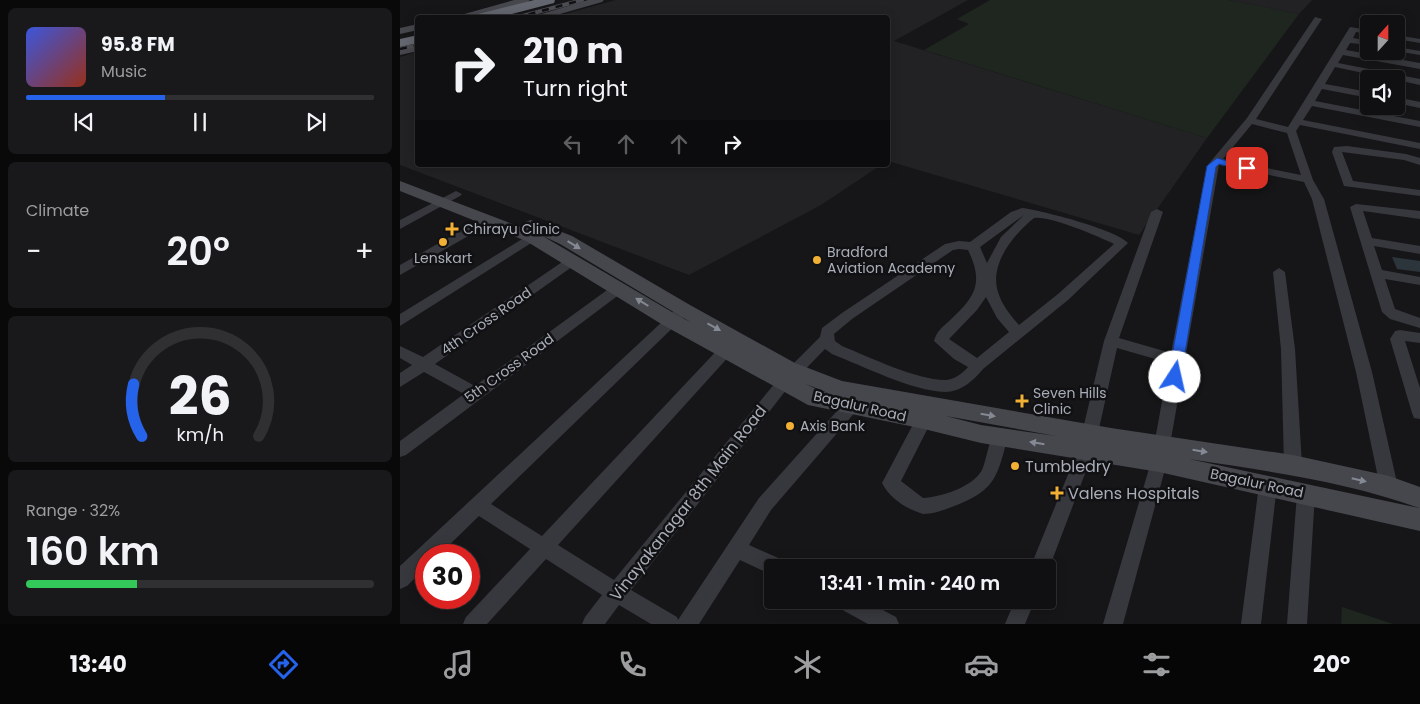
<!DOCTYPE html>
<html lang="en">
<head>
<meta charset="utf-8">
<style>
	:root { --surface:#101012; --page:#19191b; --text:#f1f3f6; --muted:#9c9d9f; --line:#303032; --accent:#2563eb }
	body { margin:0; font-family:Poppins,sans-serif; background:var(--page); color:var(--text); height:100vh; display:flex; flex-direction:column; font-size:19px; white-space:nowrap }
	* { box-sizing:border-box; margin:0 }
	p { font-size:16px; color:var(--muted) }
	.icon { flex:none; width:28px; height:28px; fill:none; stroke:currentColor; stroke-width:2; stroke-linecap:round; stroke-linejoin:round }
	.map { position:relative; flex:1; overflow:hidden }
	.side { display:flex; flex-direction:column; gap:8px; padding:8px; background:#09090a; width:400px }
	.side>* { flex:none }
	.banner { position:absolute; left:15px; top:15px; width:475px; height:152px; border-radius:5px; box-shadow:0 2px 12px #0003,0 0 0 1px var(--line); background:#101012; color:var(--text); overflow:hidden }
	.needle { width:32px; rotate:21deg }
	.tools { position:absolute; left:960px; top:15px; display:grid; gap:10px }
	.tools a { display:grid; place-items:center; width:45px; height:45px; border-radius:5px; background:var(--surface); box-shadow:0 2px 12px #0003,0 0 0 1px var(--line); font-size:25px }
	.speed { position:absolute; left:15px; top:544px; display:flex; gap:10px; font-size:25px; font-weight:700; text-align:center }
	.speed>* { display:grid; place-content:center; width:65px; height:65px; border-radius:50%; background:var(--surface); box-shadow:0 2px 12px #0003,0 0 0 1px var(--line); line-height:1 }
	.speed .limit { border:8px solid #d22; background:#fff; color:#111 }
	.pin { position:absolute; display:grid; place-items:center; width:42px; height:42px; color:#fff; margin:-21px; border-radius:10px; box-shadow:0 2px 8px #0006 }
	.me { position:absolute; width:55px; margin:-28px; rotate:10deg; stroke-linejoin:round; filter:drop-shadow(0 0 4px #0008) }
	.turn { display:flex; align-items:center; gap:18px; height:105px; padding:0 25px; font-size:22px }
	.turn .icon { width:65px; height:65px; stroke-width:2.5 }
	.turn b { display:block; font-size:35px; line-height:42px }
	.lanes { display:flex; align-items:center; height:48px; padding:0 25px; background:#0003; justify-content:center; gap:25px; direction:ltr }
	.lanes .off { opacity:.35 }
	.big { font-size:38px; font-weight:600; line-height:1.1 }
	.side .card { flex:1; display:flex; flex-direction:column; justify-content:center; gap:8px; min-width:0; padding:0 18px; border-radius:8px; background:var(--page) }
	.side .dial { align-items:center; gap:0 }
	.dial svg { height:130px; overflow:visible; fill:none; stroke:var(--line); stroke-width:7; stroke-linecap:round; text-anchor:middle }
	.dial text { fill:var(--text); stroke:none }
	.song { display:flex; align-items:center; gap:15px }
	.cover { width:60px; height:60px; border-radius:8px; background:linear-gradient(135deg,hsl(230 70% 55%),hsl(10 70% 35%)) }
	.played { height:5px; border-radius:2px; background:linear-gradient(90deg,var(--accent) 40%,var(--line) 40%) }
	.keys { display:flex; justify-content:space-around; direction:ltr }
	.heat { display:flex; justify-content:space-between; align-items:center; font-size:28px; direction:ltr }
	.charge { height:8px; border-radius:4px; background:linear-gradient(90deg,#34c759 32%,var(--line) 0) }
	.trip { position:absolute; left:364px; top:559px; width:292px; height:50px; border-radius:5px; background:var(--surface); box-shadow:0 2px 12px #0003,0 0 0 1px var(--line); font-weight:600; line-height:50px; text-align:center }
	.tab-bar { display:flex; height:80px; justify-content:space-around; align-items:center; background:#060607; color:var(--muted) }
	.tab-bar .icon { width:35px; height:35px }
	.tab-bar .current { color:var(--accent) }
	.tab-bar b { font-size:22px; color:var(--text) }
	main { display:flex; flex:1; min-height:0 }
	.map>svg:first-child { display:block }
</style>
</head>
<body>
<main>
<section class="side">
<div class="card">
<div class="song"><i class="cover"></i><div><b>95.8 FM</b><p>Music</p></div></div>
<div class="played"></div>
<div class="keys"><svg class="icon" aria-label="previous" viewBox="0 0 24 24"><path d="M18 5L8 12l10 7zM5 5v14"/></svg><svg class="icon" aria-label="pause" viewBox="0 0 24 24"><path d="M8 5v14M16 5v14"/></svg><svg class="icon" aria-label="next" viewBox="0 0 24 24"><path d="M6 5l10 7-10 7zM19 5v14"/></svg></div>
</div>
<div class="card"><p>Climate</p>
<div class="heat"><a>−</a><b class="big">20°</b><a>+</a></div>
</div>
<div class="card dial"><svg viewBox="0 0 100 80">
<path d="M14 69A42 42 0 1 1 86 69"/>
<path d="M14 69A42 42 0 0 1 9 37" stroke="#2563eb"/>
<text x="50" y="56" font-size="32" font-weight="700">26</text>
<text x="50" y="72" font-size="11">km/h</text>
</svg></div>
<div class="card"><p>Range · 32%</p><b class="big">160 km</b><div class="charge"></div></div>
</section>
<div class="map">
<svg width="1020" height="624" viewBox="0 0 1020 624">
	<rect width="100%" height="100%" fill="#161618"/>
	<path fill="#222225" d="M216 0H568L494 41 807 138 739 235 488 161V18H150Z
		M829 0H912L899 14Z
		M17 52 18 165H481L421 205 289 275 0 165V57Z"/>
	<path fill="#1e261f" d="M590 0H829L899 14 807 138 524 50 569 24 557 19Z
		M942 607 993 624H941Z"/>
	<path fill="#2c353c" d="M992 257 1020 261V272L997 269Z"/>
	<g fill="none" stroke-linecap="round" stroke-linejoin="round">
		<path fill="#37383d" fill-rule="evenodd" d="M915 17 922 19 856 119 888 127 950 27 969 30V34L956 32 953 38 969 41V45L950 43 946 50 1020 63V69L943 55 938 63 1020 79V85L935 67 925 84 969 92V98L922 89 915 101 1020 121V127L912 106 903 120 1020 143V149L900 125 896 131 913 180 924 199 972 372 998 487 995 492 989 495 983 492 980 487 956 372 912 199 904 182 819 165 767 462 723 624H703L751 462 769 363 717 348 698 433 696 438 690 440 684 438 682 433 704 341 751 212 757 209 763 212 719 338 771 353 807 166 847 118ZM852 124 887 133 901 175 823 159Z
			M996 35 1020 39V43L996 39Z
			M996 47 1020 51V55L995 51Z
			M996 97 1020 102V108L996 103Z
			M947 146 1006 154 1020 158V165L1004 160 942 152 953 181 1020 190V196L944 186 932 152 934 147Z
			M56 191 62 194 60 196 0 229V220Z
			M956 204 1020 211V219L963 211 972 238 1020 246V254L974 246 982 270 1020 277V285L985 279 995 309 1020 318V328L990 319 982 312 950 207Z
			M622 208C641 210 717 230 728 243L668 300 583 369C574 380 561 392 545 392 512 391 463 366 432 354L425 349 390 385 231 590 277 617 278 620 359 498 445 402 451 400 457 402 459 406 457 410 371 510 349 545 385 561 387 568H372V575L340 560 299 624H251L219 605 205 624H182L185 617 202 595 146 559 87 624H63L66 617 130 549 79 516 39 555H26V567L7 586 0 589V566L278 307H288L290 310 288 313 91 504 142 536 322 345 327 344 332 345 334 349 332 353 158 545 214 580 380 377 420 337 422 328 442 313 545 244 559 241 570 242 611 212ZM624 215 601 237 587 263 580 247ZM634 218C651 216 697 236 714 244L658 294 619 325C610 315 602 305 598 292 589 264 614 234 634 218ZM559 249 568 250C585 285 574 298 547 323 541 328 536 333 534 341L554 359 568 367C563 373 554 380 545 380 517 380 469 357 442 346L435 341 434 334 452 319 553 250ZM586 297 597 318 609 332 577 358 549 339 577 310Z
			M87 216 93 220 91 223 0 275V265Z
			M132 233 136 234 138 237 136 240 0 326V314Z
			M172 257 178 261 176 264 35 364 75 386 214 285H224L226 288 224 291 6 455 0 457V441L64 394 24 372 0 387V373L12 365 0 358V346L23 357 168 258Z
			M879 268 885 272 895 349 902 465 899 470 893 472 887 470 884 465 881 349 873 272Z
			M1000 330 1020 333V343L1005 341 1020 388V419L1014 418 1012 413 990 339 995 331Z
			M524 413 530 415 532 420 501 481 523 498C541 497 573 487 582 470 587 458 588 444 594 432L600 430 606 432 608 437C597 475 597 489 557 505 546 509 535 514 523 514 507 509 490 499 482 483L518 415Z
			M686 443 692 445 694 450 648 571V568H630L678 450 680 445Z
			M868 477 874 480 877 485 861 624H841L859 485 862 480Z
			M906 486 912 488 915 494 907 624H887L897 494 900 488Z
			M434 600H464L496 617 499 624H468L437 607Z
			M615 600H635L625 624H605Z"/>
		<path fill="#45474d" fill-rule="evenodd" d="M114 0H130L128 2 69 18H50Z
			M188 0H204L202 2 146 18H128Z
			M18 24V30L0 34V28Z
			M18 45V51L0 55V49Z
			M0 181 128 230 123 225 125 222 131 220 172 236 290 305 395 363 442 381 711 428 893 455 989 476 1020 487V531L759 472 581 443 524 429 408 405 263 325 126 241 0 191ZM141 235 160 244 292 323 277 315ZM406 384 428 393 420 391ZM546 416 656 436 581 425ZM789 459C866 471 945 481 1019 508Z"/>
		<path fill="#63666e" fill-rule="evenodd" d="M134 0H155L154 3 97 18H73L74 15Z
			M18 35V43L0 47V39Z"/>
		<defs>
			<path id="rail" d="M115 18 182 0
				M0 49 18 45"/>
		</defs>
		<use href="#rail" stroke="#4a4c52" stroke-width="4"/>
		<use href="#rail" stroke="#111113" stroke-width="2.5" stroke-dasharray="7" stroke-linecap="butt"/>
	</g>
	<defs><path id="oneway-solid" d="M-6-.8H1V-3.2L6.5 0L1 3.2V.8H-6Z" transform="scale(1.25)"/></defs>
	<g fill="#858993">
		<use href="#oneway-solid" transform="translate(174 245) rotate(31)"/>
		<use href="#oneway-solid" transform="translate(242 302) rotate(-148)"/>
		<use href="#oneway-solid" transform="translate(314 327) rotate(29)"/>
		<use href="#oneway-solid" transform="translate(588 415) rotate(10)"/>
		<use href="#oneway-solid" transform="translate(637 443) rotate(-171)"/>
		<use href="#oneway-solid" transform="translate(800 451) rotate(9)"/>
		<use href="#oneway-solid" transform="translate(959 480) rotate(13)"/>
	</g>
	<path fill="#2563eb" stroke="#184099" d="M817 158 851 168 847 171 819 164 816 167 781 377 779 381H770L768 377 807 166Z"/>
	<g fill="#f2b134" stroke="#111113" stroke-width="2">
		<path d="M49.5 221.5h5v5h5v5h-5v5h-5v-5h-5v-5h5z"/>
		<circle cx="43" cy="242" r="5"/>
		<circle cx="417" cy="260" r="5"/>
		<path d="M619.5 393.5h5v5h5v5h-5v5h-5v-5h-5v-5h5z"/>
		<circle cx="390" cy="426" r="5"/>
		<circle cx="615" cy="466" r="5"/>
		<path d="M654.5 485.5h5v5h5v5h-5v5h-5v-5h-5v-5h5z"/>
	</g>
	<g text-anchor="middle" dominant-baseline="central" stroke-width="5" stroke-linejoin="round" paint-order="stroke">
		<g font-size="14" fill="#a8adb8" stroke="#111113" text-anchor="start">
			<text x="63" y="229">Chirayu Clinic</text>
			<text x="427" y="252">Bradford<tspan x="427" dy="16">Aviation Academy</tspan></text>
			<text x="43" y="258" text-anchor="middle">Lenskart</text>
			<text x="633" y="393">Seven Hills<tspan x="633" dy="16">Clinic</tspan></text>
			<text x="400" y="426">Axis Bank</text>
		</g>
		<g font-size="14" fill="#a8adb8" stroke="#111113">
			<text transform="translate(86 321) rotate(-35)">4th Cross Road</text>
			<text transform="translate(109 368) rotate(-36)">5th Cross Road</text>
			<text transform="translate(460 406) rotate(13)">Bagalur Road</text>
			<text transform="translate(857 483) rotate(12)">Bagalur Road</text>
		</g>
		<g font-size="16" fill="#a8adb8" stroke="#111113" text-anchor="start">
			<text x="625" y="466">Tumbledry</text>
			<text x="668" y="493">Valens Hospitals</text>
		</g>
		<g font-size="16" fill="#a8adb8" stroke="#111113">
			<text transform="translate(288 503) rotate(-52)">Vinayakanagar 8th Main Road</text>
		</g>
	</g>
</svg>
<div class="tools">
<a><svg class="needle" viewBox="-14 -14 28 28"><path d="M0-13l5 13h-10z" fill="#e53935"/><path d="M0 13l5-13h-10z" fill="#9c9d9f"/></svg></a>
<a><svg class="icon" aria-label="sound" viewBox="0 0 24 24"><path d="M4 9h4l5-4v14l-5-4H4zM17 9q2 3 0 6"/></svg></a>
</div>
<div class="speed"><div class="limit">30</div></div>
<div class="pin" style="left:847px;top:168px;background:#d93025"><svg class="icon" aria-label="arrive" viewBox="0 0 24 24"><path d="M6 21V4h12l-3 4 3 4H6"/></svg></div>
<svg class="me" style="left:775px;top:377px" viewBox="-20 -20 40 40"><circle r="19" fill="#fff"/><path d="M0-13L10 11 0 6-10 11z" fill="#2563eb"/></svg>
<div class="trip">13:41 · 1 min · 240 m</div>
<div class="banner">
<div class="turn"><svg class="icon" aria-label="right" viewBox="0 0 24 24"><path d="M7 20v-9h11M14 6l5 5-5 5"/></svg><div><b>210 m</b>Turn right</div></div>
<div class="lanes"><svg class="icon off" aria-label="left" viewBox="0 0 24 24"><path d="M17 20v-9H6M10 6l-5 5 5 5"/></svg><svg class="icon off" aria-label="ahead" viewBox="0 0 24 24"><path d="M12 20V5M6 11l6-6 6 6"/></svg><svg class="icon off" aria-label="ahead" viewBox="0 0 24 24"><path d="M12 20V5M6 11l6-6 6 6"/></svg><svg class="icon" aria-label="right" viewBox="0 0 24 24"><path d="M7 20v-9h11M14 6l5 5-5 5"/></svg></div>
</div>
</div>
</main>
<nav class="tab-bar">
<b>13:40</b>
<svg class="icon current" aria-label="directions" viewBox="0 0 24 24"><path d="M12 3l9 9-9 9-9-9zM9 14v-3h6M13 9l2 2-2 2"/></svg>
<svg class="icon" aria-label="music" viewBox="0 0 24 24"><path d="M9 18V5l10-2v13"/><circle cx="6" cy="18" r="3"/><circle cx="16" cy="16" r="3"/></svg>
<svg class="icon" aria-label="phone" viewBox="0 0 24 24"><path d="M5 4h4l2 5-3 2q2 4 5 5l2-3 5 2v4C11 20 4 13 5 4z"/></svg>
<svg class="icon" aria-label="climate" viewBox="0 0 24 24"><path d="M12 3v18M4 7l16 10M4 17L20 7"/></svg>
<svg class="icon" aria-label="car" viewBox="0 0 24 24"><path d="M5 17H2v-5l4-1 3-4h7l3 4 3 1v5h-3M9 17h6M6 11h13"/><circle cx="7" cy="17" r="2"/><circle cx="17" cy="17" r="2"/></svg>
<svg class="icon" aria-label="filters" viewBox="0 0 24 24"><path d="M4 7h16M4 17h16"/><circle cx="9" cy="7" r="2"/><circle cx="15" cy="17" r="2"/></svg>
<b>20°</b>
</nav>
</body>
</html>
